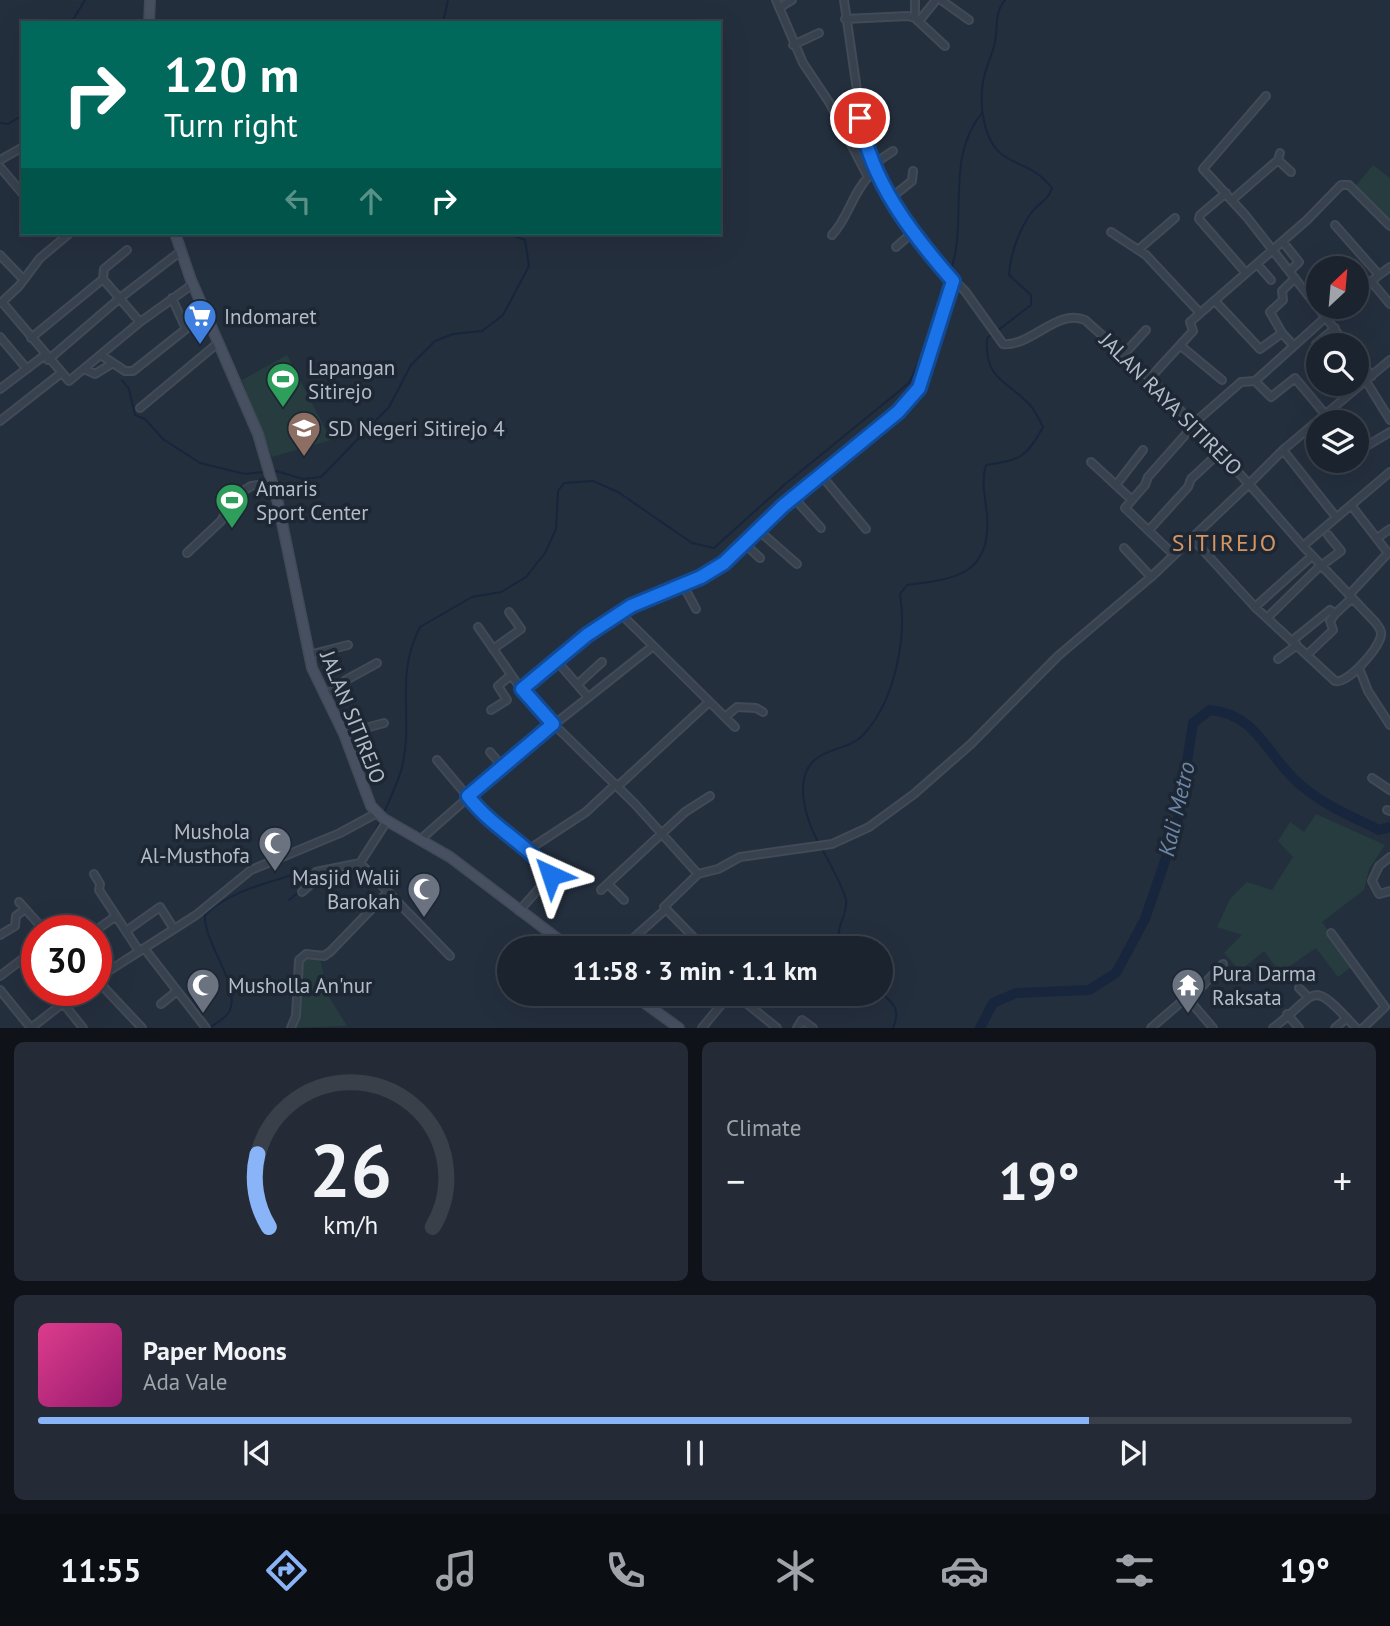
<!DOCTYPE html>
<html lang="en">
<head>
<meta charset="utf-8">
<style>
	:root { --surface:#1b232e; --page:#242b36; --text:#f1f3f6; --muted:#a0a4aa; --line:#39404a; --accent:#8ab4f8 }
	body { margin:0; font-family:"PT Sans",sans-serif; background:var(--page); color:var(--text); height:100vh; display:flex; flex-direction:column; font-size:26px; white-space:nowrap }
	* { box-sizing:border-box; margin:0 }
	p { font-size:23px; color:var(--muted) }
	.icon { flex:none; width:38px; height:38px; fill:none; stroke:currentColor; stroke-width:2; stroke-linecap:round; stroke-linejoin:round }
	.map { position:relative; height:1028px; overflow:hidden }
	.details { display:flex; flex-direction:column; gap:14px; padding:14px; background:#0f1319; flex:1 }
	.details>* { flex:none }
	.top-card { position:absolute; left:21px; top:21px; width:700px; height:214px; border-radius:0px; box-shadow:0 7px 28px #0002,0 0 0 2px var(--line); background:#00695c; color:#fff; overflow:hidden }
	.needle { width:46px; rotate:26deg }
	.buttons { position:absolute; left:1306px; top:256px; display:grid; gap:14px }
	.buttons a { display:grid; place-items:center; width:63px; height:63px; border-radius:50%; background:var(--surface); box-shadow:0 7px 28px #0002,0 0 0 2px var(--line); font-size:35px }
	.speed { position:absolute; left:21px; top:915px; display:flex; gap:14px; font-size:35px; font-weight:700; text-align:center }
	.speed>* { display:grid; place-content:center; width:91px; height:91px; border-radius:50%; background:var(--surface); box-shadow:0 7px 28px #0002,0 0 0 2px var(--line); line-height:1 }
	.speed .limit { border:10px solid #d22; background:#fff; color:#111 }
	.pin { position:absolute; display:grid; place-items:center; width:60px; height:60px; color:#fff; margin:-30px; border:4px solid #fff; border-radius:50%; box-shadow:0 2px 7px #0007 }
	.me { position:absolute; width:77px; margin:-38px; rotate:318deg; stroke-linejoin:round; filter:drop-shadow(0 0 5px #0008) }
	.turn { display:flex; align-items:center; gap:24px; height:147px; padding:0 28px; font-size:32px }
	.turn .icon { width:91px; height:91px; stroke-width:2.5 }
	.turn b { display:block; font-size:49px; line-height:60px }
	.lanes { display:flex; align-items:center; height:66px; padding:0 28px; background:#0003; justify-content:center; gap:35px; direction:ltr }
	.lanes .off { opacity:.35 }
	.big { font-size:52px; font-weight:700; line-height:1.1 }
	.details .card { flex:1; display:flex; flex-direction:column; justify-content:center; gap:10px; min-width:0; padding:0 24px; border-radius:10px; background:var(--page) }
	.details .dial { align-items:center; gap:0 }
	.dial svg { height:182px; overflow:visible; fill:none; stroke:var(--line); stroke-width:7; stroke-linecap:round; text-anchor:middle }
	.dial text { fill:var(--text); stroke:none }
	.song { display:flex; align-items:center; gap:21px }
	.cover { width:84px; height:84px; border-radius:10px; background:linear-gradient(135deg,hsl(330 70% 55%),hsl(320 70% 35%)) }
	.played { height:7px; border-radius:4px; background:linear-gradient(90deg,var(--accent) 80%,var(--line) 80%) }
	.keys { display:flex; justify-content:space-around; direction:ltr }
	.heat { display:flex; justify-content:space-between; align-items:center; font-size:38px; direction:ltr }
	.details .tiles { flex:1; display:grid; gap:14px; grid-template-columns:1fr 1fr }
	.card:last-child { grid-column:span 2 }
	.trip { position:absolute; left:497px; top:936px; width:396px; height:70px; border-radius:35px; background:var(--surface); box-shadow:0 7px 28px #0002,0 0 0 2px var(--line); font-weight:700; line-height:70px; text-align:center }
	.tab-bar { display:flex; height:112px; justify-content:space-around; align-items:center; background:#0b0e12; color:var(--muted) }
	.tab-bar .icon { width:49px; height:49px }
	.tab-bar .active { color:var(--accent) }
	.tab-bar b { font-size:32px; color:var(--text) }
	.map>svg:first-child { display:block }
</style>
</head>
<body>
<div class="map">
<svg width="1390" height="1028" viewBox="0 0 1390 1028">
	<rect width="100%" height="100%" fill="#242f3e"/>
	<path fill="#263c3f" d="M1373 165 1390 178V224L1353 189Z
		M287 355 331 440 272 457 242 380Z
		M1316 814 1385 845 1369 869 1364 890 1322 922 1354 965 1338 977 1316 948 1280 973 1264 951 1240 971 1224 953 1242 935 1217 927 1230 899 1247 882 1272 890 1293 857 1278 841 1290 822 1304 832Z
		M306 956 320 959 329 997 347 1026 294 1028C303 1005 298 982 301 959Z"/>
	<g fill="none" stroke-linecap="round" stroke-linejoin="round">
		<path stroke="#17263c" stroke-width="2" d="M71 23 85 0
			M443 23 448 0
			M0 123 8 124 23 115
			M950 273C969 221 944 159 982 113
			M997 331 1031 305V295L1009 275C1010 255 1019 230 1031 213 1038 203 1049 200 1052 188 1035 167 1025 169 1004 156 983 142 979 104 983 82 985 69 991 58 994 46 999 29 993 14 1005 0
			M122 380 129 389 135 415 145 419 163 439 200 463 245 474 263 472
			M276 471 303 479 321 477 389 407 411 365 435 341 453 334 482 331 503 315 529 266 525 240 507 233
			M384 813C390 798 398 783 402 767 414 719 394 677 420 627L472 597 501 592 526 577 545 553 556 529 558 491 564 483 593 481 618 492 692 543 714 548 784 485 909 383 931 336 939 298 947 278
			M372 838 380 821
			M819 844C806 820 790 774 820 756 833 748 852 747 863 735 895 701 907 638 900 594L907 585C957 579 992 574 987 514 985 496 981 482 986 465 1020 460 1026 458 1043 427 1039 419 1035 410 1029 404 1006 380 984 379 987 338L993 334
			M822 849C828 860 844 889 846 900 848 919 831 929 843 948
			M352 862 362 855
			M289 900 300 891
			M880 992C894 1004 901 1009 893 1028
			M209 1028C216 1023 227 1018 230 1010 240 983 203 942 205 915 227 893 263 884 292 875 300 873 307 875 313 871"/>
		<path stroke="#17263c" stroke-width="10" d="M980 1028 993 1003 1016 993 1089 990 1116 973 1145 919 1177 826 1193 723 1210 710C1259 714 1268 760 1303 787 1326 806 1353 817 1379 830L1390 827"/>
		<defs>
			<path id="street" d="M776 0 803 63 829 102 868 177
				M844 0 864 139 874 172 926 252 965 291 1003 344C1031 347 1057 308 1085 320L1150 378 1249 484 1283 450 1390 360
				M915 0V18
				M941 0 969 20
				M779 8 792 0
				M845 19 908 16 915 18 945 46
				M919 21 936 0
				M793 45 819 33
				M1266 96 1203 169 1246 216 1347 345
				M0 160 23 147
				M1278 160 1291 172
				M872 165 893 151
				M0 167 23 194
				M1226 193 1200 215 1199 219 1246 273
				M892 197 912 181 913 171
				M1232 200 1278 160 1280 153
				M1335 225 1379 275 1367 285
				M1111 232 1146 255 1200 313
				M832 235C849 217 852 193 870 175
				M1283 242 1299 262 1290 271
				M896 247 913 232
				M1139 249 1175 218
				M0 255 23 279
				M1257 264 1271 280
				M1379 275 1390 267
				M103 279 104 269 127 250
				M1371 281 1390 304
				M1215 301 1260 349 1282 333 1293 345
				M2 302 69 381 140 322 193 284
				M1 303 19 286 40 258 70 233
				M1282 333 1270 312 1283 300 1282 291 1295 278
				M0 337 27 369
				M31 338 103 279 140 322
				M1316 344 1335 328
				M1181 346 1222 380
				M1124 354 1146 330
				M101 355 125 371H133L186 329 172 298
				M1356 356 1372 376
				M48 360 120 298 181 251
				M84 369 95 374 113 363
				M1150 378 1193 331 1190 322 1307 220 1341 185H1349L1390 226
				M1255 381 1271 397 1295 378 1325 414
				M1366 381 1390 420
				M0 389 45 355
				M140 408 218 343
				M0 421 60 374
				M1193 424 1241 382 1255 381 1326 317
				M1365 447 1390 432
				M1283 450 1336 517
				M1091 462 1132 500
				M821 475 866 529
				M1116 485 1143 450
				M793 497 821 528
				M758 530 797 564
				M1149 530 1188 487 1191 479 1220 452
				M1377 538 1390 529
				M745 544 760 558
				M1303 546 1390 472
				M1124 548 1151 577
				M187 553 221 521 232 501 240 493 251 486 273 483
				M1174 555 1125 508 1145 485 1148 477 1194 425
				M1321 566 1341 551 1328 535
				M682 583 696 609
				M1349 595 1388 553 1351 505
				M1255 607 1312 556
				M620 613 735 727
				M1267 618 1321 565
				M478 627 528 699 635 804 698 874 664 907 704 948
				M1293 640 1330 610 1335 614 1352 598
				M493 649 521 629 509 612
				M1308 654 1333 630 1330 621 1335 614
				M309 655 348 645
				M1278 659 1297 645
				M556 660 588 697
				M1359 668 1368 691 1390 725
				M578 684 602 662
				M522 689 587 635 631 606 701 577 724 563 788 502 898 412 919 388 953 281
				M325 696 346 680 377 663
				M491 710 507 700 498 686 511 675
				M725 717 737 707 756 708 763 712
				M344 734 384 723
				M490 752 502 766
				M437 760 484 816 528 850 586 812 616 784
				M1372 778 1390 790
				M618 786 709 702
				M1387 810 1390 811
				M421 839 522 750 653 646
				M1390 857 1379 866 1372 881 1379 894 1390 891
				M360 863 450 956
				M94 874 100 884 99 890 139 951
				M698 874 718 869 740 857 832 844 869 827 914 794 971 744 1058 656 1151 577 1249 484 1303 546 1375 622C1378 626 1382 630 1381 636 1377 650 1348 684 1335 681L1255 607 1191 537
				M608 884 624 900
				M601 890 685 812 710 796
				M302 892 310 885 316 872 360 863 387 821
				M19 902 45 931
				M519 911 551 875 528 850
				M95 931 116 916
				M126 931 160 907 174 929
				M1331 933 1385 1007 1363 1028
				M0 935 15 926 16 916 25 909
				M629 942 666 909
				M144 948 206 1028
				M0 976 37 948
				M1299 988 1308 997
				M0 990 31 1028
				M735 994 777 1028
				M1189 1000 1223 964
				M63 1003 83 1028
				M161 1004 177 991
				M1287 1014 1299 1028
				M31 1028 80 990
				M142 1028 96 979 196 915 251 870 340 833 377 813
				M291 1028 296 1016 299 960 306 954 324 956 330 952 387 893
				M702 1028 730 994
				M797 1028 802 1020 813 1028
				M1151 1028 1180 1003 1189 1000 1213 1028
				M1273 1028C1320 993 1308 976 1356 1028
				M1335 1028 1347 1018"/>
			<path id="secondary" d="M149 23 150 0
				M175 233 191 280 258 434 278 503 312 668 344 734 371 806 384 819 450 857 570 948
				M632 994 679 1028"/>
		</defs>
		<use href="#street" stroke="#414a57" stroke-width="10"/>
		<use href="#secondary" stroke="#414a57" stroke-width="12"/>
		<use href="#street" stroke="#38414e" stroke-width="6"/>
		<use href="#secondary" stroke="#465061" stroke-width="9"/>
	</g>
	<g fill="none" stroke-linecap="round" stroke-linejoin="round">
		<defs>
			<path id="route" d="M551 875C528 844 491 827 468 796L553 724 522 689 587 635 631 606 701 577 724 563 783 506 898 412 919 388 953 281C912 234 871 182 860 118"/>
		</defs>
		<use href="#route" stroke="#114b97" stroke-width="18"/>
		<use href="#route" stroke="#1a73e8" stroke-width="12"/>
	</g>
	<defs>
		<symbol id="supermarket-pin" viewBox="-11 -11 22 30"><path d="M0 17L-7.5 6A9.5 9.5 0 1 1 7.5 6Z" fill="#3f7fe0" stroke="#1d2633"/><path d="M-6-5.5h2.5l.6 2H6L4.5 2H-2.5L-4.4-4H-6ZM-1.5 3.2a1.3 1.3 0 1 0 .1 0ZM3 3.2a1.3 1.3 0 1 0 .1 0Z" fill="#fff"/></symbol>
		<symbol id="stadium-pin" viewBox="-11 -11 22 30"><path d="M0 17L-7.5 6A9.5 9.5 0 1 1 7.5 6Z" fill="#2e9e5b" stroke="#1d2633"/><path d="M0-5a6.5 5 0 1 0 0 10a6.5 5 0 1 0 0-10ZM-3.5-1.8h7v3.6h-7Z" fill="#fff"/></symbol>
		<symbol id="school-pin" viewBox="-11 -11 22 30"><path d="M0 17L-7.5 6A9.5 9.5 0 1 1 7.5 6Z" fill="#8d6e63" stroke="#1d2633"/><path d="M0-5L7-2L0 1L-7-2ZM-4 1L0 2.5L4 1V4Q0 6-4 4Z" fill="#fff"/></symbol>
		<symbol id="mosque-pin" viewBox="-11 -11 22 30"><path d="M0 17L-7.5 6A9.5 9.5 0 1 1 7.5 6Z" fill="#6b7280" stroke="#1d2633"/><path d="M3.5-4.9A6 6 0 1 0 3.5 4.9A5 5 0 1 1 3.5-4.9Z" fill="#fff"/></symbol>
		<symbol id="temple-pin" viewBox="-11 -11 22 30"><path d="M0 17L-7.5 6A9.5 9.5 0 1 1 7.5 6Z" fill="#6b7280" stroke="#1d2633"/><path d="M0-6L5-2H3V0L6.5 2.5H4V6H1.5V3h-3V6H-4V2.5H-6.5L-3 0V-2H-5Z" fill="#fff"/></symbol>
	</defs>
	<g fill-rule="evenodd">
		<use href="#supermarket-pin" x="181" y="297" width="38" height="52"/>
		<use href="#stadium-pin" x="264" y="360" width="38" height="52"/>
		<use href="#school-pin" x="285" y="409" width="38" height="52"/>
		<use href="#stadium-pin" x="213" y="481" width="38" height="52"/>
		<use href="#mosque-pin" x="256" y="824" width="38" height="52"/>
		<use href="#mosque-pin" x="405" y="870" width="38" height="52"/>
		<use href="#mosque-pin" x="184" y="966" width="38" height="52"/>
		<use href="#temple-pin" x="1169" y="966" width="38" height="52"/>
	</g>
	<g text-anchor="middle" dominant-baseline="central" stroke-width="7" stroke-linejoin="round" paint-order="stroke">
		<g font-size="21" fill="#b4bcc9" stroke="#1d2633" text-anchor="start">
			<text x="224" y="316">Indomaret</text>
			<text x="308" y="367">Lapangan<tspan x="308" dy="24">Sitirejo</tspan></text>
			<text x="328" y="428">SD Negeri Sitirejo 4</text>
			<text x="256" y="488">Amaris<tspan x="256" dy="24">Sport Center</tspan></text>
			<text x="250" y="831" text-anchor="end">Mushola<tspan x="250" dy="24">Al-Musthofa</tspan></text>
			<text x="400" y="877" text-anchor="end">Masjid Walii<tspan x="400" dy="24">Barokah</tspan></text>
			<text x="1212" y="973">Pura Darma<tspan x="1212" dy="24">Raksata</tspan></text>
			<text x="228" y="985">Musholla An'nur</text>
		</g>
		<g font-size="21" fill="#b4bcc9" stroke="#1d2633">
			<text transform="translate(1171 404) rotate(45)">JALAN RAYA SITIREJO</text>
			<text transform="translate(353 717) rotate(68)">JALAN SITIREJO</text>
		</g>
		<g font-size="23" font-style="italic" fill="#6d86a8" stroke="#1d2633">
			<text transform="translate(1176 809) rotate(-77)">Kali Metro</text>
		</g>
		<g font-size="24" letter-spacing="2" fill="#d59563" stroke="#1d2633">
			<text x="1225" y="542">SITIREJO</text>
		</g>
	</g>
</svg>
<div class="buttons">
<a><svg class="needle" viewBox="-14 -14 28 28"><path d="M0-13l5 13h-10z" fill="#e53935"/><path d="M0 13l5-13h-10z" fill="#a0a4aa"/></svg></a>
<a><svg class="icon" aria-label="search" viewBox="0 0 24 24"><circle cx="10" cy="10" r="6"/><path d="M15 15l6 6"/></svg></a>
<a><svg class="icon" aria-label="layers" viewBox="0 0 24 24"><path d="M12 4l9 5-9 5-9-5zM3 14l9 5 9-5"/></svg></a>
</div>
<div class="speed"><div class="limit">30</div></div>
<div class="pin" style="left:860px;top:118px;background:#d93025"><svg class="icon" aria-label="arrive" viewBox="0 0 24 24"><path d="M6 21V4h12l-3 4 3 4H6"/></svg></div>
<svg class="me" style="left:551px;top:875px" viewBox="-20 -20 40 40"><path d="M0-17L14 15 0 8-14 15z" fill="#1a73e8" stroke="#fff" stroke-width="4"/></svg>
<div class="trip">11:58 · 3 min · 1.1 km</div>
<div class="top-card">
<div class="turn"><svg class="icon" aria-label="right" viewBox="0 0 24 24"><path d="M7 20v-9h11M14 6l5 5-5 5"/></svg><div><b>120 m</b>Turn right</div></div>
<div class="lanes"><svg class="icon off" aria-label="left" viewBox="0 0 24 24"><path d="M17 20v-9H6M10 6l-5 5 5 5"/></svg><svg class="icon off" aria-label="ahead" viewBox="0 0 24 24"><path d="M12 20V5M6 11l6-6 6 6"/></svg><svg class="icon" aria-label="right" viewBox="0 0 24 24"><path d="M7 20v-9h11M14 6l5 5-5 5"/></svg></div>
</div>
</div>
<section class="details">
<div class="tiles">
<div class="card dial"><svg viewBox="0 0 100 80">
<path d="M14 69A42 42 0 1 1 86 69"/>
<path d="M14 69A42 42 0 0 1 9 37" stroke="#8ab4f8"/>
<text x="50" y="56" font-size="32" font-weight="700">26</text>
<text x="50" y="72" font-size="11">km/h</text>
</svg></div>
<div class="card"><p>Climate</p>
<div class="heat"><a>−</a><b class="big">19°</b><a>+</a></div>
</div>
<div class="card">
<div class="song"><i class="cover"></i><div><b>Paper Moons</b><p>Ada Vale</p></div></div>
<div class="played"></div>
<div class="keys"><svg class="icon" aria-label="previous" viewBox="0 0 24 24"><path d="M18 5L8 12l10 7zM5 5v14"/></svg><svg class="icon" aria-label="pause" viewBox="0 0 24 24"><path d="M8 5v14M16 5v14"/></svg><svg class="icon" aria-label="next" viewBox="0 0 24 24"><path d="M6 5l10 7-10 7zM19 5v14"/></svg></div>
</div>
</div>
</section>
<nav class="tab-bar">
<b>11:55</b>
<svg class="icon active" aria-label="directions" viewBox="0 0 24 24"><path d="M12 3l9 9-9 9-9-9zM9 14v-3h6M13 9l2 2-2 2"/></svg>
<svg class="icon" aria-label="music" viewBox="0 0 24 24"><path d="M9 18V5l10-2v13"/><circle cx="6" cy="18" r="3"/><circle cx="16" cy="16" r="3"/></svg>
<svg class="icon" aria-label="phone" viewBox="0 0 24 24"><path d="M5 4h4l2 5-3 2q2 4 5 5l2-3 5 2v4C11 20 4 13 5 4z"/></svg>
<svg class="icon" aria-label="climate" viewBox="0 0 24 24"><path d="M12 3v18M4 7l16 10M4 17L20 7"/></svg>
<svg class="icon" aria-label="car" viewBox="0 0 24 24"><path d="M5 17H2v-5l4-1 3-4h7l3 4 3 1v5h-3M9 17h6M6 11h13"/><circle cx="7" cy="17" r="2"/><circle cx="17" cy="17" r="2"/></svg>
<svg class="icon" aria-label="filters" viewBox="0 0 24 24"><path d="M4 7h16M4 17h16"/><circle cx="9" cy="7" r="2"/><circle cx="15" cy="17" r="2"/></svg>
<b>19°</b>
</nav>
</body>
</html>
